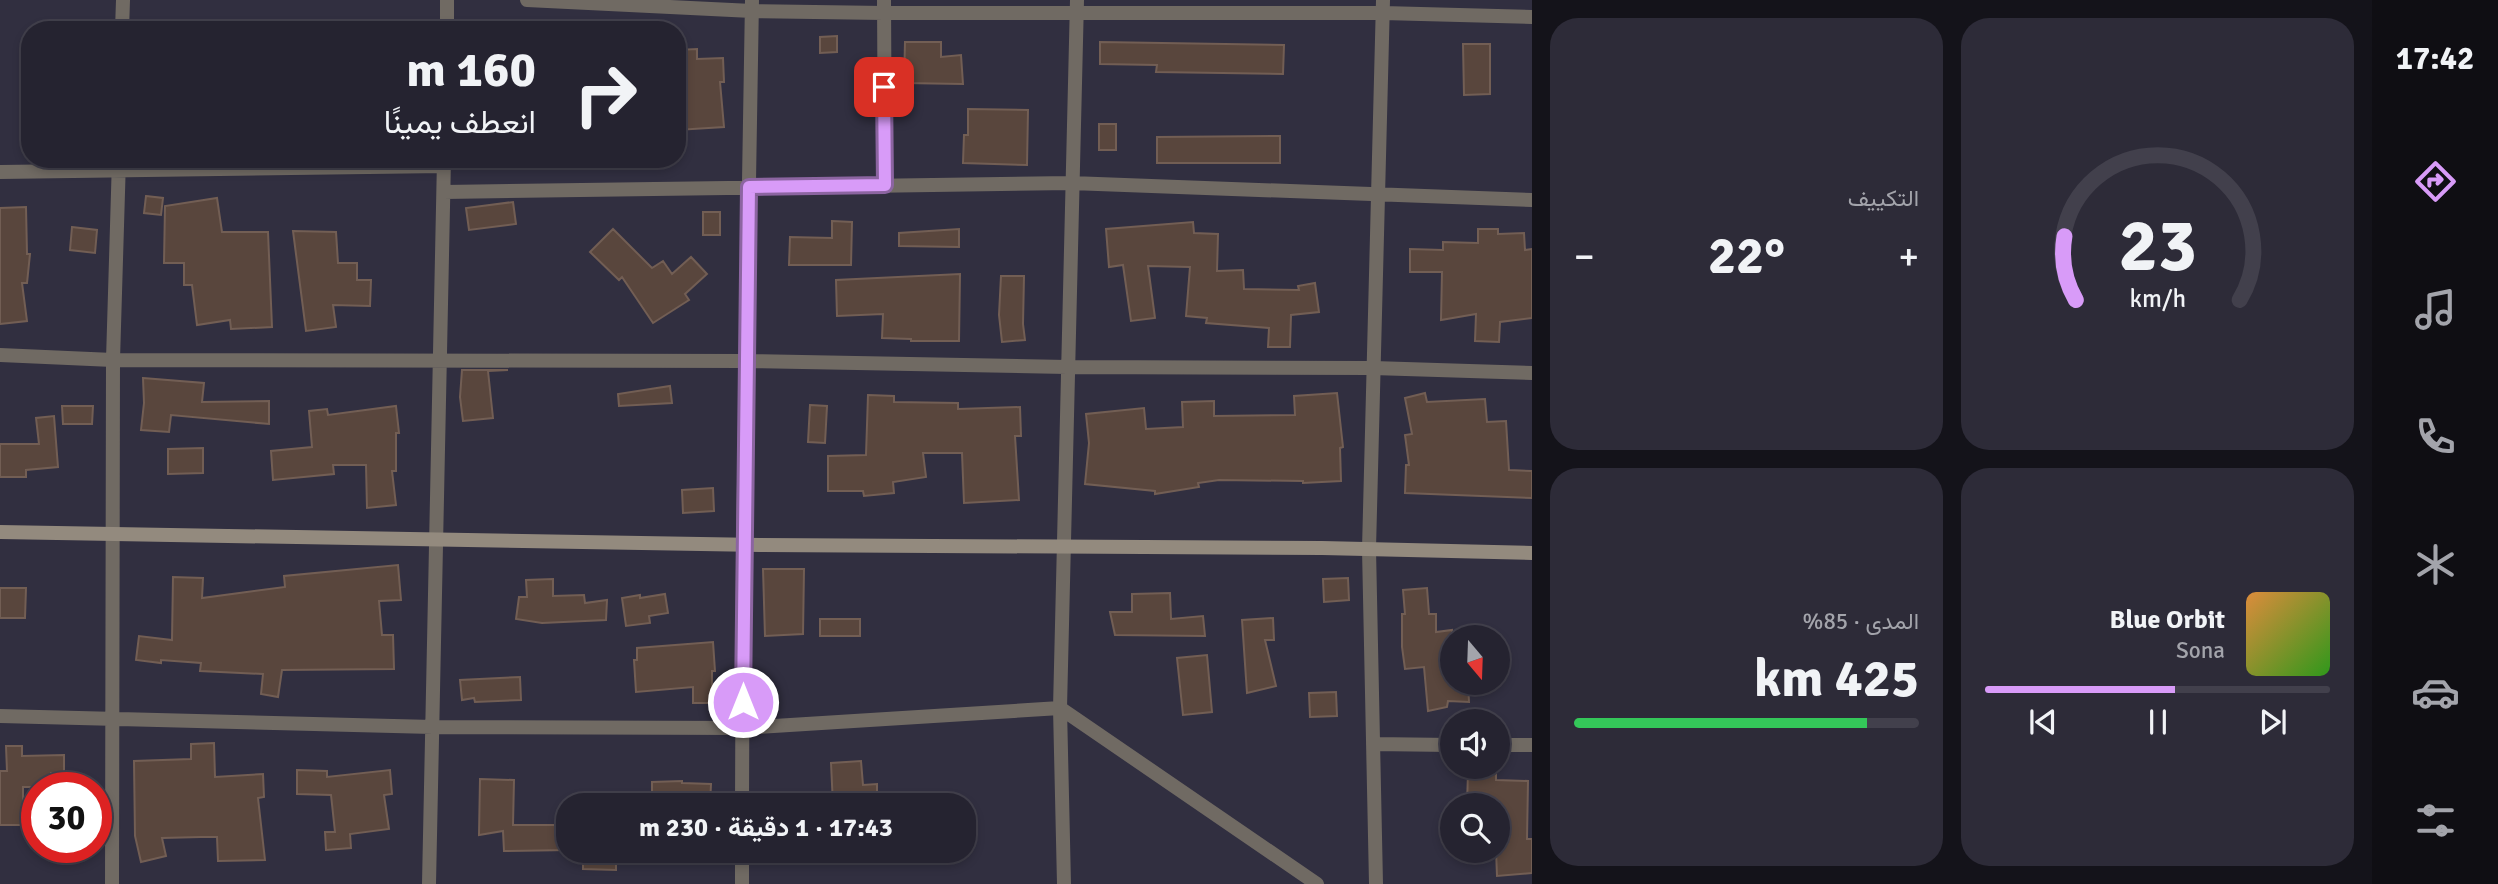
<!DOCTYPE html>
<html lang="ar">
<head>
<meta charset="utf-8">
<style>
	:root { --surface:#252330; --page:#2d2b38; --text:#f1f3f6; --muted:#a3a4ab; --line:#42404c; --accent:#d89bf8 }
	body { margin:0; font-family:Signika,Vazirmatn,sans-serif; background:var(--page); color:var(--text); direction:rtl; height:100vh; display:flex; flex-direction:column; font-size:26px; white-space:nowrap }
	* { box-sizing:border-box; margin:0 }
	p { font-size:23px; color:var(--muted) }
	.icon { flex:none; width:38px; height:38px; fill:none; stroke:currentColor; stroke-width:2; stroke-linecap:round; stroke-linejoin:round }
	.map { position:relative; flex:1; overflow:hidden; direction:ltr }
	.side { display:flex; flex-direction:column; gap:18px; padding:18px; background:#14131a; width:840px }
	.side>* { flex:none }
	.banner { position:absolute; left:21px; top:21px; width:665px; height:147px; border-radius:28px; box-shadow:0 4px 10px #0003,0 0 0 2px var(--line); direction:rtl; background:#252330; color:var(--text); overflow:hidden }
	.needle { width:46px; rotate:161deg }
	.buttons { position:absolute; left:1440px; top:625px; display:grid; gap:14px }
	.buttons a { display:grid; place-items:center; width:70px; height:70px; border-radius:50%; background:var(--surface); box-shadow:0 4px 10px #0003,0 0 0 2px var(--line); font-size:35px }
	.speed { position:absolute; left:21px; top:772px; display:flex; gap:14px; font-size:35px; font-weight:700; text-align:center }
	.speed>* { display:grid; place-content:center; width:91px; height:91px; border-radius:50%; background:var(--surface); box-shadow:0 4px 10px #0003,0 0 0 2px var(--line); line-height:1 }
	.speed .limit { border:10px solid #d22; background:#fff; color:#111 }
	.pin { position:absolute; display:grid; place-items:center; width:60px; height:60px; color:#fff; margin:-30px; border-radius:14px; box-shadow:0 4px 10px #0006 }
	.me { position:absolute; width:77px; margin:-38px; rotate:0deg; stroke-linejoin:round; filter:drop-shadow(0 0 5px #0008) }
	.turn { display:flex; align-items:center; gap:24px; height:147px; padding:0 35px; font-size:32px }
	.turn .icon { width:91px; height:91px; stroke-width:2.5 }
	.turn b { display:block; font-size:49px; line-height:60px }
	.big { font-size:52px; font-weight:700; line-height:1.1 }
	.side .card { flex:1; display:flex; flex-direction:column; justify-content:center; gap:10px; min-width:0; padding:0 24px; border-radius:28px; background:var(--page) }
	.side .dial { align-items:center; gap:0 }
	.dial svg { height:182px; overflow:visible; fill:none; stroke:var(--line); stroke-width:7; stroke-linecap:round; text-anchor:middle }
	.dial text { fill:var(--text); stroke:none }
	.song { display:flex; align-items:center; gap:21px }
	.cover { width:84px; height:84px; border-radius:10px; background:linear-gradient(135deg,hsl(30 70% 55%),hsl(110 70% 35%)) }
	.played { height:7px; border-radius:4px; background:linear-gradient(90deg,var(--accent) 55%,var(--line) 55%) }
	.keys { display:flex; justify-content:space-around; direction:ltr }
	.heat { display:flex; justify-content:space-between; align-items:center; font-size:38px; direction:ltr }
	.charge { height:10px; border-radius:5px; background:linear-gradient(90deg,#34c759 85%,var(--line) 0) }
	.side .tiles { flex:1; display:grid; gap:18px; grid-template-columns:repeat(2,1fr) }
	.trip { position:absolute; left:556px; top:793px; width:420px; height:70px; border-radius:28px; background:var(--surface); box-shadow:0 4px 10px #0003,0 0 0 2px var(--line); font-weight:700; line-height:70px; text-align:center; direction:rtl }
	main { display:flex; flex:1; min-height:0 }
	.dock { display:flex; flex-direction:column; width:126px; justify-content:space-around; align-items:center; background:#0f0e13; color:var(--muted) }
	.dock .icon { width:49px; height:49px }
	.dock .on { color:var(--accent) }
	.dock b { font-size:32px; color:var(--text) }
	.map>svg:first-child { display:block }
</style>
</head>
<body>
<main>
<nav class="dock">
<b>17:42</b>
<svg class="icon on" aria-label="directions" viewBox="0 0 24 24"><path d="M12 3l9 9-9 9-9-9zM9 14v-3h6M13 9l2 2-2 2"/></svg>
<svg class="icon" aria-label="music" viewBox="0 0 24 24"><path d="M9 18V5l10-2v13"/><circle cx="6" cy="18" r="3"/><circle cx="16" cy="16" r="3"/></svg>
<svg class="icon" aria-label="phone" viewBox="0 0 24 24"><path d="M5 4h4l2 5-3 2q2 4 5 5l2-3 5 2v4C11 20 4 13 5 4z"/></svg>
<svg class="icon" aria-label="climate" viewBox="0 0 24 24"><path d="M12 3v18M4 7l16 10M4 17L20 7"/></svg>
<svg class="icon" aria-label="car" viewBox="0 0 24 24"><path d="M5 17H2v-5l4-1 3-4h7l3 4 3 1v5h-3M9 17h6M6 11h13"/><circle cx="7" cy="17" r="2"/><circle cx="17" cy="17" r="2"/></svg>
<svg class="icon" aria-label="filters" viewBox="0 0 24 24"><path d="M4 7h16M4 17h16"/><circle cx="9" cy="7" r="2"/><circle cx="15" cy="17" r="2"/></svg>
</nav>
<section class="side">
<div class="tiles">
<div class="card dial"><svg viewBox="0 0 100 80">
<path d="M14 69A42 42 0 1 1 86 69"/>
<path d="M14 69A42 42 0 0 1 9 41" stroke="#d89bf8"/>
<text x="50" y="56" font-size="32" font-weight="700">23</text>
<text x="50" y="72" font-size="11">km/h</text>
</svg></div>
<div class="card"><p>التكييف</p>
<div class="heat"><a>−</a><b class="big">22°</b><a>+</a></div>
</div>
<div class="card">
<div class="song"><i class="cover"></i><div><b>Blue Orbit</b><p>Sona</p></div></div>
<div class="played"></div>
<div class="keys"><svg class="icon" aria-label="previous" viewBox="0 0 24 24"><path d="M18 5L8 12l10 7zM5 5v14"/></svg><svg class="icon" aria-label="pause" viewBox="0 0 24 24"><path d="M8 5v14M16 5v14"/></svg><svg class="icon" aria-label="next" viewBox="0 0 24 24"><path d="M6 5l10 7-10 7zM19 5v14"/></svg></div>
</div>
<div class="card"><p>المدى · 85%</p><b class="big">425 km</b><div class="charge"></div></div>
</div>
</section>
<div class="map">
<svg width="1532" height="884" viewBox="0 0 1532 884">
	<rect width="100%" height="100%" fill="#312f40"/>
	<path fill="#59463d" stroke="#725e54" stroke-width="2" d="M837 36V52L820 53V37Z
		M905 42H941V57L961 55 963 84 904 83Z
		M1100 42 1284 45 1283 74 1156 72 1157 65 1100 64Z
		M1463 44H1490V94L1464 95Z
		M697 49V59L723 58 724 82H720L724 127 677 130V50Z
		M968 109 1028 110 1027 165 963 163 964 135H968Z
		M1099 124H1116V150H1099Z
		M1280 136V163H1157V137Z
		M146 196 163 198 161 215 144 213Z
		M217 198 222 232H268L272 327 231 329 230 320 197 325 192 285H184V263H164L165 206Z
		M513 202 516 224 469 230 466 208Z
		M26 207 27 254H30L27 283H22L27 321 0 324V208Z
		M703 212H720V235H703Z
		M832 221 852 222 851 265H789L790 237 832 238Z
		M1193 222 1194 233 1218 234 1217 271 1243 270 1244 289 1299 290 1298 286 1315 283 1319 312 1291 315 1290 347H1268L1269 328 1206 323 1207 318 1186 316 1190 267 1148 266 1155 318 1131 321 1123 265 1109 267 1106 229Z
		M72 227 97 230 95 253 70 250Z
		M613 229 652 268 663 261 672 274 691 257 707 274 685 294 689 300 653 323 622 277 619 280 590 252Z
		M959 229V247L899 246V233Z
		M1478 229H1498V234L1524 233 1525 250 1532 249V318L1500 322 1499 342 1475 341 1476 314 1441 320 1442 272H1410V249L1443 250V242L1478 243Z
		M293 231 336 232 338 263H357V280H371L370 306 333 305 336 327 306 331Z
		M960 274 959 341H911V339L882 338 883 314 837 316 836 280Z
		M1001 276H1024L1023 324 1025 340 1002 342 999 315Z
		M462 370H508L488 371 493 418 463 421 460 397Z
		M143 378 204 383 202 402 269 401V424L171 415 169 432 141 430 144 403Z
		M670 386 672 403 619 406 618 394Z
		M1337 393 1343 447 1340 448 1341 481 1303 483V481L1219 480 1198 483 1199 487 1155 494V491L1085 484 1089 443 1086 414 1144 408 1146 429 1183 427 1182 402 1214 401V416L1295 415 1294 396Z
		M1425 393 1427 402 1485 399 1487 422 1506 421 1509 470 1532 471V498L1405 493 1406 465H1409L1405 435 1412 434 1405 398Z
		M868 395 894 396V402L958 403V409L1020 407 1021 436H1015L1019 500 964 503 962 453H923L926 477 893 482 894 493 864 496 863 491H828V456L866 455Z
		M810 405 827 406 825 443 808 442Z
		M62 406H93L92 424H63Z
		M396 406 399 433H396V471H392L396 505 367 508 366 465H333L334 474 273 480 271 451 312 447 309 411 327 409 328 415Z
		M54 416 58 467 26 470V477H0V444H39L36 418Z
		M203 448V473L168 474V449Z
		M713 488 714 511 683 513 682 490Z
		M398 565 401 600 379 601 382 635H393L394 669 282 670 278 697 261 694 263 674 200 671 201 663 161 660V663L136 660 139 636 172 640 173 577 203 578 202 598 285 587 284 576Z
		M763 569H804L803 634 765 636Z
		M1348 578 1349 600 1324 602 1323 579Z
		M553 579V596L584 595 585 603 607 600 606 620 542 623 516 619 519 597H527L526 580Z
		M0 588H26L25 618H0Z
		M1427 588 1429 614H1436V632L1452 630V682H1468L1469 702 1448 701 1447 707 1428 711 1424 667 1405 669 1402 647V614H1405L1403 590Z
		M1170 593 1171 619 1203 616 1205 636 1115 635 1110 612H1132V594Z
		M665 594 668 613 649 616 650 623 626 626 622 598 640 595V598Z
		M1273 618 1274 640H1265L1276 686 1247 693 1242 620Z
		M820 619H860V636H820Z
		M713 642 715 671H712V703H693V687L636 692 634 660H637V648Z
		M1207 655 1212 712 1183 715 1177 658Z
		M520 677 521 700 475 702 474 698 462 700 460 680Z
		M1336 692 1337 716 1310 717 1309 693Z
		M214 743 215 777 263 774 264 797 258 798 265 860 218 861 217 837H201L162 838 166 856 141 862 135 836 134 761 191 759V744Z
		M6 746H22V756L64 755V773H51V787H23V825H0V771H7Z
		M861 761 863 785 877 784V805H833L831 763Z
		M297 770 327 771V777L390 770 392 794 384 795 389 829 350 834 351 848 326 850 325 832H335L331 795 297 794Z
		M1468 772H1496V780L1528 781 1527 839H1532V873L1497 876 1496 850H1498V805H1467Z
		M480 779 514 780 513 825H569V850L504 851 503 831 479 835Z
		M682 781V783L711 784 710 805H652V782Z
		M583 852H616V870L583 869Z"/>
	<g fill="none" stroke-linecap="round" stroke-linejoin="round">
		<path stroke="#706a63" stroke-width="14" d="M527 0 752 11 884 13H1383L1532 17
			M884 0 885 185
			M122 30 123 0
			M447 30V0
			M0 172 444 166
			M444 192 1071 183 1532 200
			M0 355 113 360 746 361 1067 367 1373 368 1532 373
			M0 716 433 727 743 728 1060 708 1317 884
			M1373 744 1452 745
			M1498 745H1532
			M742 805 743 544 752 0
			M112 884 113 360 119 159
			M429 884 444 159
			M742 884V850
			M1064 884 1060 708 1077 0
			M1376 884 1369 549 1383 0"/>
		<path stroke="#938a7e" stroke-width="14" d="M0 532 760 545 1322 548 1532 553"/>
	</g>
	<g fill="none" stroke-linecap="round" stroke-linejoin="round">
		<defs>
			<path id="route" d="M743 702 749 187 885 185 884 87"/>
		</defs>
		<use href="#route" stroke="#8c65a1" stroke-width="18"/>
		<use href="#route" stroke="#d89bf8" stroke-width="12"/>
	</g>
</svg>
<div class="buttons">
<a><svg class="needle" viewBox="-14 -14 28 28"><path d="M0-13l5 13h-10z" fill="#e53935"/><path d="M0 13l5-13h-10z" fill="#a3a4ab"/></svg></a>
<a><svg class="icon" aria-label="sound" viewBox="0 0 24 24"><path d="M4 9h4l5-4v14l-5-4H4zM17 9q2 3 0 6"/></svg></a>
<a><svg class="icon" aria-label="search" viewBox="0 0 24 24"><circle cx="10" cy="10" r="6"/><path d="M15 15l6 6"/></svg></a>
</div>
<div class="speed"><div class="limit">30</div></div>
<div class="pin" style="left:884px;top:87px;background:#d93025"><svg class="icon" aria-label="arrive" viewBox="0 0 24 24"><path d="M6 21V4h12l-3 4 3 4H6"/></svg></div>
<svg class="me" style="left:743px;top:702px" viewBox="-20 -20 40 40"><circle r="17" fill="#d89bf8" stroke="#fff" stroke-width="3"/><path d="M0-11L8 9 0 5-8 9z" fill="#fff"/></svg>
<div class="trip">17:43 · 1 دقيقة · 230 m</div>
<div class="banner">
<div class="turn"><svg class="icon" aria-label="right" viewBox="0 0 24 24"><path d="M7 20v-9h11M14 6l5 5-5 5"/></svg><div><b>160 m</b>انعطف يمينًا</div></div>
</div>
</div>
</main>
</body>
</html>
